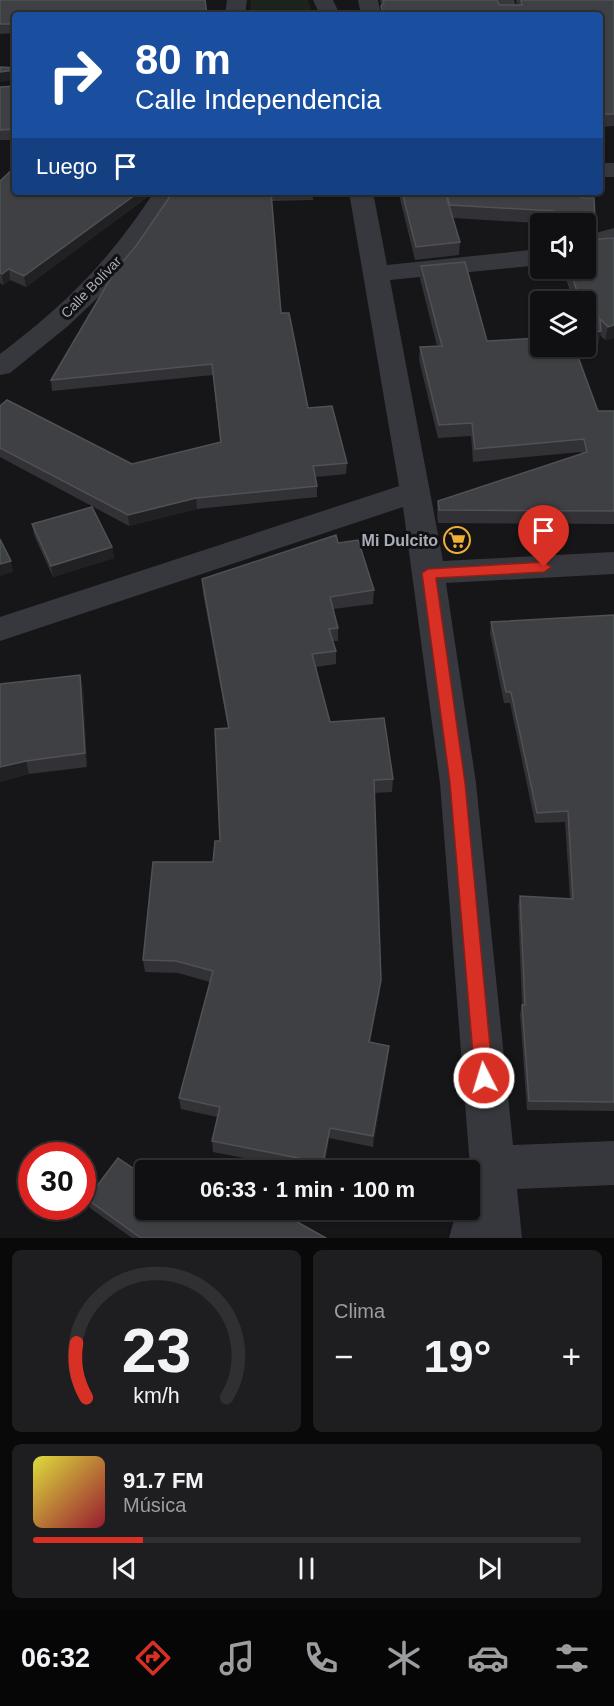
<!DOCTYPE html>
<html lang="es">
<head>
<meta charset="utf-8">
<style>
	:root { --surface:#101012; --page:#1e1e20; --text:#f1f3f6; --muted:#9c9d9f; --line:#303032; --accent:#d93025 }
	body { margin:0; font-family:Helvetica,sans-serif; background:var(--page); color:var(--text); height:100vh; display:flex; flex-direction:column; font-size:22px; white-space:nowrap }
	* { box-sizing:border-box; margin:0 }
	p { font-size:20px; color:var(--muted) }
	.icon { flex:none; width:33px; height:33px; fill:none; stroke:currentColor; stroke-width:2; stroke-linecap:round; stroke-linejoin:round }
	.map { position:relative; height:1238px; overflow:hidden }
	.panel { display:flex; flex-direction:column; gap:12px; padding:12px; background:#09090a; flex:1 }
	.panel>* { flex:none }
	.guide { position:absolute; left:12px; top:12px; width:591px; height:183px; border-radius:6px; box-shadow:0 2px 4px #0004,0 0 0 2px var(--line); background:#1a4fa0; color:#fff; overflow:hidden }
	.controls { position:absolute; left:530px; top:213px; display:grid; gap:12px }
	.controls a { display:grid; place-items:center; width:66px; height:66px; border-radius:6px; background:var(--surface); box-shadow:0 2px 4px #0004,0 0 0 2px var(--line); font-size:30px }
	.speed { position:absolute; left:18px; top:1142px; display:flex; gap:12px; font-size:30px; font-weight:700; text-align:center }
	.speed>* { display:grid; place-content:center; width:78px; height:78px; border-radius:50%; background:var(--surface); box-shadow:0 2px 4px #0004,0 0 0 2px var(--line); line-height:1 }
	.speed .limit { border:9px solid #d22; background:#fff; color:#111 }
	.pin { position:absolute; display:grid; place-items:center; width:51px; height:51px; color:#fff; margin:-62px -26px; border-radius:50% 50% 50% 0; rotate:-45deg; box-shadow:0 0 6px #0007 }
	.pin .icon { rotate:45deg }
	.me { position:absolute; width:66px; margin:-33px; rotate:355deg; stroke-linejoin:round; filter:drop-shadow(0 0 4px #0008) }
	.turn { display:flex; align-items:center; gap:21px; height:126px; padding:0 24px; font-size:27px }
	.turn .icon { width:78px; height:78px; stroke-width:2.5 }
	.turn b { display:block; font-size:42px; line-height:51px }
	.then { display:flex; align-items:center; height:57px; padding:0 24px; background:#0003; gap:12px; font-size:22px }
	.big { font-size:45px; font-weight:600; line-height:1.1 }
	.panel .tile { flex:1; display:flex; flex-direction:column; justify-content:center; gap:9px; min-width:0; padding:0 21px; border-radius:9px; background:var(--page) }
	.panel .dial { align-items:center; gap:0 }
	.dial svg { height:156px; overflow:visible; fill:none; stroke:var(--line); stroke-width:7; stroke-linecap:round; text-anchor:middle }
	.dial text { fill:var(--text); stroke:none }
	.song { display:flex; align-items:center; gap:18px }
	.cover { width:72px; height:72px; border-radius:9px; background:linear-gradient(135deg,hsl(60 70% 55%),hsl(350 70% 35%)) }
	.played { height:6px; border-radius:3px; background:linear-gradient(90deg,var(--accent) 20%,var(--line) 20%) }
	.keys { display:flex; justify-content:space-around; direction:ltr }
	.heat { display:flex; justify-content:space-between; align-items:center; font-size:33px; direction:ltr }
	.panel .tiles { flex:1; display:grid; gap:12px; grid-template-columns:1fr 1fr }
	.tile:last-child { grid-column:span 2 }
	.trip { position:absolute; left:135px; top:1160px; width:345px; height:60px; border-radius:6px; background:var(--surface); box-shadow:0 2px 4px #0004,0 0 0 2px var(--line); font-weight:600; line-height:60px; text-align:center }
	.dock { display:flex; height:96px; justify-content:space-around; align-items:center; background:#060607; color:var(--muted) }
	.dock .icon { width:42px; height:42px }
	.dock .current { color:var(--accent) }
	.dock b { font-size:27px; color:var(--text) }
	.map>svg:first-child { display:block }
</style>
</head>
<body>
<div class="map">
<svg width="614" height="1238" viewBox="0 0 614 1238">
	<rect width="100%" height="100%" fill="#161618"/>
	<path fill="#1c231d" d="M251 0H308L313 15H250Z"/>
	<g fill="none" stroke-linecap="round" stroke-linejoin="round">
		<path fill="#37383d" fill-rule="evenodd" d="M227 0H247L245 15H225Z
			M313 0H333L340 15H320Z
			M358 0H378L381 15H361Z
			M494 0H514L519 15H499Z
			M600 163H614V177H600Z
			M154 192H178L135 255 109 287 68 326 10 373 0 375V354C67 303 108 262 154 192Z
			M349 192H373L387 265 540 249V265L390 280 443 561 614 552V574L446 583 476 783 513 1145 614 1141V1185L517 1189 522 1238H449L457 1209H470V1167L440 783 403 507 0 641V617L399 486Z
			M614 228V243L585 251V236Z"/>
	</g>
	<path fill="#323236" d="M0 0H205L207 15H15V33L0 34Z
		M380 0H497L499 5H517L516 0H614V126L600 127V15H381V5Z
		M15 86V140H0V87Z
		M0 182 15 192H151L149 196 26 287 10 280 3 285 0 283Z
		M173 192H313V200L272 201 281 313 308 408 347 463 346 474 316 477 317 486V497L197 509 129 526 0 457V406L132 464 220 442 213 375 52 391 51 380 136 246Z
		M400 192H581L593 232 586 234V240L614 238V338L605 340 600 335 598 345 591 346 585 331V302H574L562 268H585V224H552L453 218 460 242 459 255 415 260 400 199Z
		M421 266 487 341 598 411H614V524L438 523 437 515 438 501 582 454 581 452 473 462 471 436 438 438 419 360 420 347 437 346 420 279Z
		M32 524 112 547 114 558 53 577 34 535Z
		M338 543 374 590 373 604 333 609 338 628V641H333L336 651V664L316 667 330 722 393 779 392 792 374 793 380 991 370 1042 389 1046 388 1057 373 1147 329 1138 324 1170H306L213 1152 212 1141 217 1117 181 1109 179 1098 210 982 178 973 145 972 143 960 213 862 220 841 228 728 203 593 202 579Z
		M614 615V1111L527 1110 520 1014 522 1005 518 906 520 896 570 899 565 822 535 823 510 703H504L490 633 491 622Z
		M0 684 83 688 87 767 29 774 0 782Z
		M87 1199 146 1209 326 1238H132L90 1208Z"/>
	<path fill="#212124" d="M15 70V80L0 82V72Z
		M139 192H151L149 196 26 287 24 276Z
		M595 219 593 232 585 234V222Z
		M9 269 10 280 3 285 2 274Z
		M614 325V338L605 340 608 327Z
		M601 331 598 345 591 346 593 333Z
		M196 498 197 509 129 526 128 515Z
		M112 547 114 558 53 577 51 566Z
		M11 561 13 572 0 576V564Z
		M80 675 83 688 87 767 85 753Z
		M26 761 29 774 0 782V767Z
		M381 980 380 991 368 1053 369 1042Z
		M389 1046 388 1057 373 1147V1136Z
		M330 1128 329 1138 323 1170V1163Z"/>
	<path fill="#3f4044" stroke="#4f5156" stroke-width="1.5" d="M0 0H205L207 15H15V24H0Z
		M383 0H497L499 5H522L521 0H614V114H600V15H383L381 6 384 3Z
		M0 67 15 68V77V70L0 72Z
		M15 86V129L0 130V87Z
		M15 167V192H139L24 276 9 269 2 274 0 273V181Z
		M173 192H271L281 313H289L308 408 332 406 347 463 313 466 317 486 196 498 128 515 0 448V406L7 400 132 464 221 442 212 364 51 380 115 271 136 246Z
		M402 192H445L460 242 416 247Z
		M446 192H581L582 198H594L595 219 585 222 586 240 614 238V325L608 327 600 319 601 331 593 333 585 311V302H581L569 268H585V224H555L554 211 450 205Z
		M465 262 487 341 540 338V346H574L598 411H614V511L439 510 438 501 587 452 584 439 475 449 472 423 439 425 420 347 442 346 421 266Z
		M92 507 112 547 51 566 32 524Z
		M336 535 338 543 358 540 374 590 330 597 338 628 329 629 336 651 312 654 330 722 384 718 393 779 374 780 381 980 369 1042 389 1046 373 1136 330 1128 323 1163 212 1141 220 1107 179 1098 213 971 176 961 143 960 153 862H213L215 841H220L215 729 229 728 202 579Z
		M0 539 11 561 0 564Z
		M614 615V1102L529 1101 522 1005H525L520 896 573 899 568 811 537 813 511 692H506L491 622Z
		M80 675 85 753 26 761 0 767V684Z
		M118 1158 146 1177V1209H274L326 1238H141L87 1199Z"/>
	<path fill="#d93025" stroke="#8d1f18" stroke-width="1.5" d="M544 562 551 567 544 572 436 578 465 783 493 1078 490 1084 484 1086 478 1084 475 1078 450 783 422 573 428 569Z"/>
	<defs>
		<symbol id="supermarket-ring" viewBox="-11 -11 22 22"><circle r="9.5" fill="#111113" stroke="#efaf37" stroke-width="1.5"/><path d="M-6-5.5h2.5l.6 2H6L4.5 2H-2.5L-4.4-4H-6ZM-1.5 3.2a1.3 1.3 0 1 0 .1 0ZM3 3.2a1.3 1.3 0 1 0 .1 0Z" fill="#efaf37"/></symbol>
	</defs>
	<g fill-rule="evenodd">
		<use href="#supermarket-ring" x="442" y="525" width="30" height="30"/>
	</g>
	<g text-anchor="middle" dominant-baseline="central" stroke-width="6" stroke-linejoin="round" paint-order="stroke">
		<g font-size="14" fill="#a9aeb8" stroke="#111113">
			<text transform="translate(91 287) rotate(-46)">Calle Bolívar</text>
		</g>
		<g font-size="16" font-weight="bold" fill="#a9aeb8" stroke="#111113" text-anchor="end">
			<text x="438" y="540">Mi Dulcito</text>
		</g>
	</g>
</svg>
<div class="controls">
<a><svg class="icon" aria-label="sound" viewBox="0 0 24 24"><path d="M4 9h4l5-4v14l-5-4H4zM17 9q2 3 0 6"/></svg></a>
<a><svg class="icon" aria-label="layers" viewBox="0 0 24 24"><path d="M12 4l9 5-9 5-9-5zM3 14l9 5 9-5"/></svg></a>
</div>
<div class="speed"><div class="limit">30</div></div>
<div class="pin" style="left:544px;top:567px;background:#d93025"><svg class="icon" aria-label="arrive" viewBox="0 0 24 24"><path d="M6 21V4h12l-3 4 3 4H6"/></svg></div>
<svg class="me" style="left:484px;top:1078px" viewBox="-20 -20 40 40"><circle r="17" fill="#d93025" stroke="#fff" stroke-width="3"/><path d="M0-11L8 9 0 5-8 9z" fill="#fff"/></svg>
<div class="trip">06:33 · 1 min · 100 m</div>
<div class="guide">
<div class="turn"><svg class="icon" aria-label="right" viewBox="0 0 24 24"><path d="M7 20v-9h11M14 6l5 5-5 5"/></svg><div><b>80 m</b>Calle Independencia</div></div>
<div class="then">Luego<svg class="icon" aria-label="arrive" viewBox="0 0 24 24"><path d="M6 21V4h12l-3 4 3 4H6"/></svg></div>
</div>
</div>
<section class="panel">
<div class="tiles">
<div class="tile dial"><svg viewBox="0 0 100 80">
<path d="M14 69A42 42 0 1 1 86 69"/>
<path d="M14 69A42 42 0 0 1 9 41" stroke="#d93025"/>
<text x="50" y="56" font-size="32" font-weight="700">23</text>
<text x="50" y="72" font-size="11">km/h</text>
</svg></div>
<div class="tile"><p>Clima</p>
<div class="heat"><a>−</a><b class="big">19°</b><a>+</a></div>
</div>
<div class="tile">
<div class="song"><i class="cover"></i><div><b>91.7 FM</b><p>Música</p></div></div>
<div class="played"></div>
<div class="keys"><svg class="icon" aria-label="previous" viewBox="0 0 24 24"><path d="M18 5L8 12l10 7zM5 5v14"/></svg><svg class="icon" aria-label="pause" viewBox="0 0 24 24"><path d="M8 5v14M16 5v14"/></svg><svg class="icon" aria-label="next" viewBox="0 0 24 24"><path d="M6 5l10 7-10 7zM19 5v14"/></svg></div>
</div>
</div>
</section>
<nav class="dock">
<b>06:32</b>
<svg class="icon current" aria-label="directions" viewBox="0 0 24 24"><path d="M12 3l9 9-9 9-9-9zM9 14v-3h6M13 9l2 2-2 2"/></svg>
<svg class="icon" aria-label="music" viewBox="0 0 24 24"><path d="M9 18V5l10-2v13"/><circle cx="6" cy="18" r="3"/><circle cx="16" cy="16" r="3"/></svg>
<svg class="icon" aria-label="phone" viewBox="0 0 24 24"><path d="M5 4h4l2 5-3 2q2 4 5 5l2-3 5 2v4C11 20 4 13 5 4z"/></svg>
<svg class="icon" aria-label="climate" viewBox="0 0 24 24"><path d="M12 3v18M4 7l16 10M4 17L20 7"/></svg>
<svg class="icon" aria-label="car" viewBox="0 0 24 24"><path d="M5 17H2v-5l4-1 3-4h7l3 4 3 1v5h-3M9 17h6M6 11h13"/><circle cx="7" cy="17" r="2"/><circle cx="17" cy="17" r="2"/></svg>
<svg class="icon" aria-label="filters" viewBox="0 0 24 24"><path d="M4 7h16M4 17h16"/><circle cx="9" cy="7" r="2"/><circle cx="15" cy="17" r="2"/></svg>
</nav>
</body>
</html>
